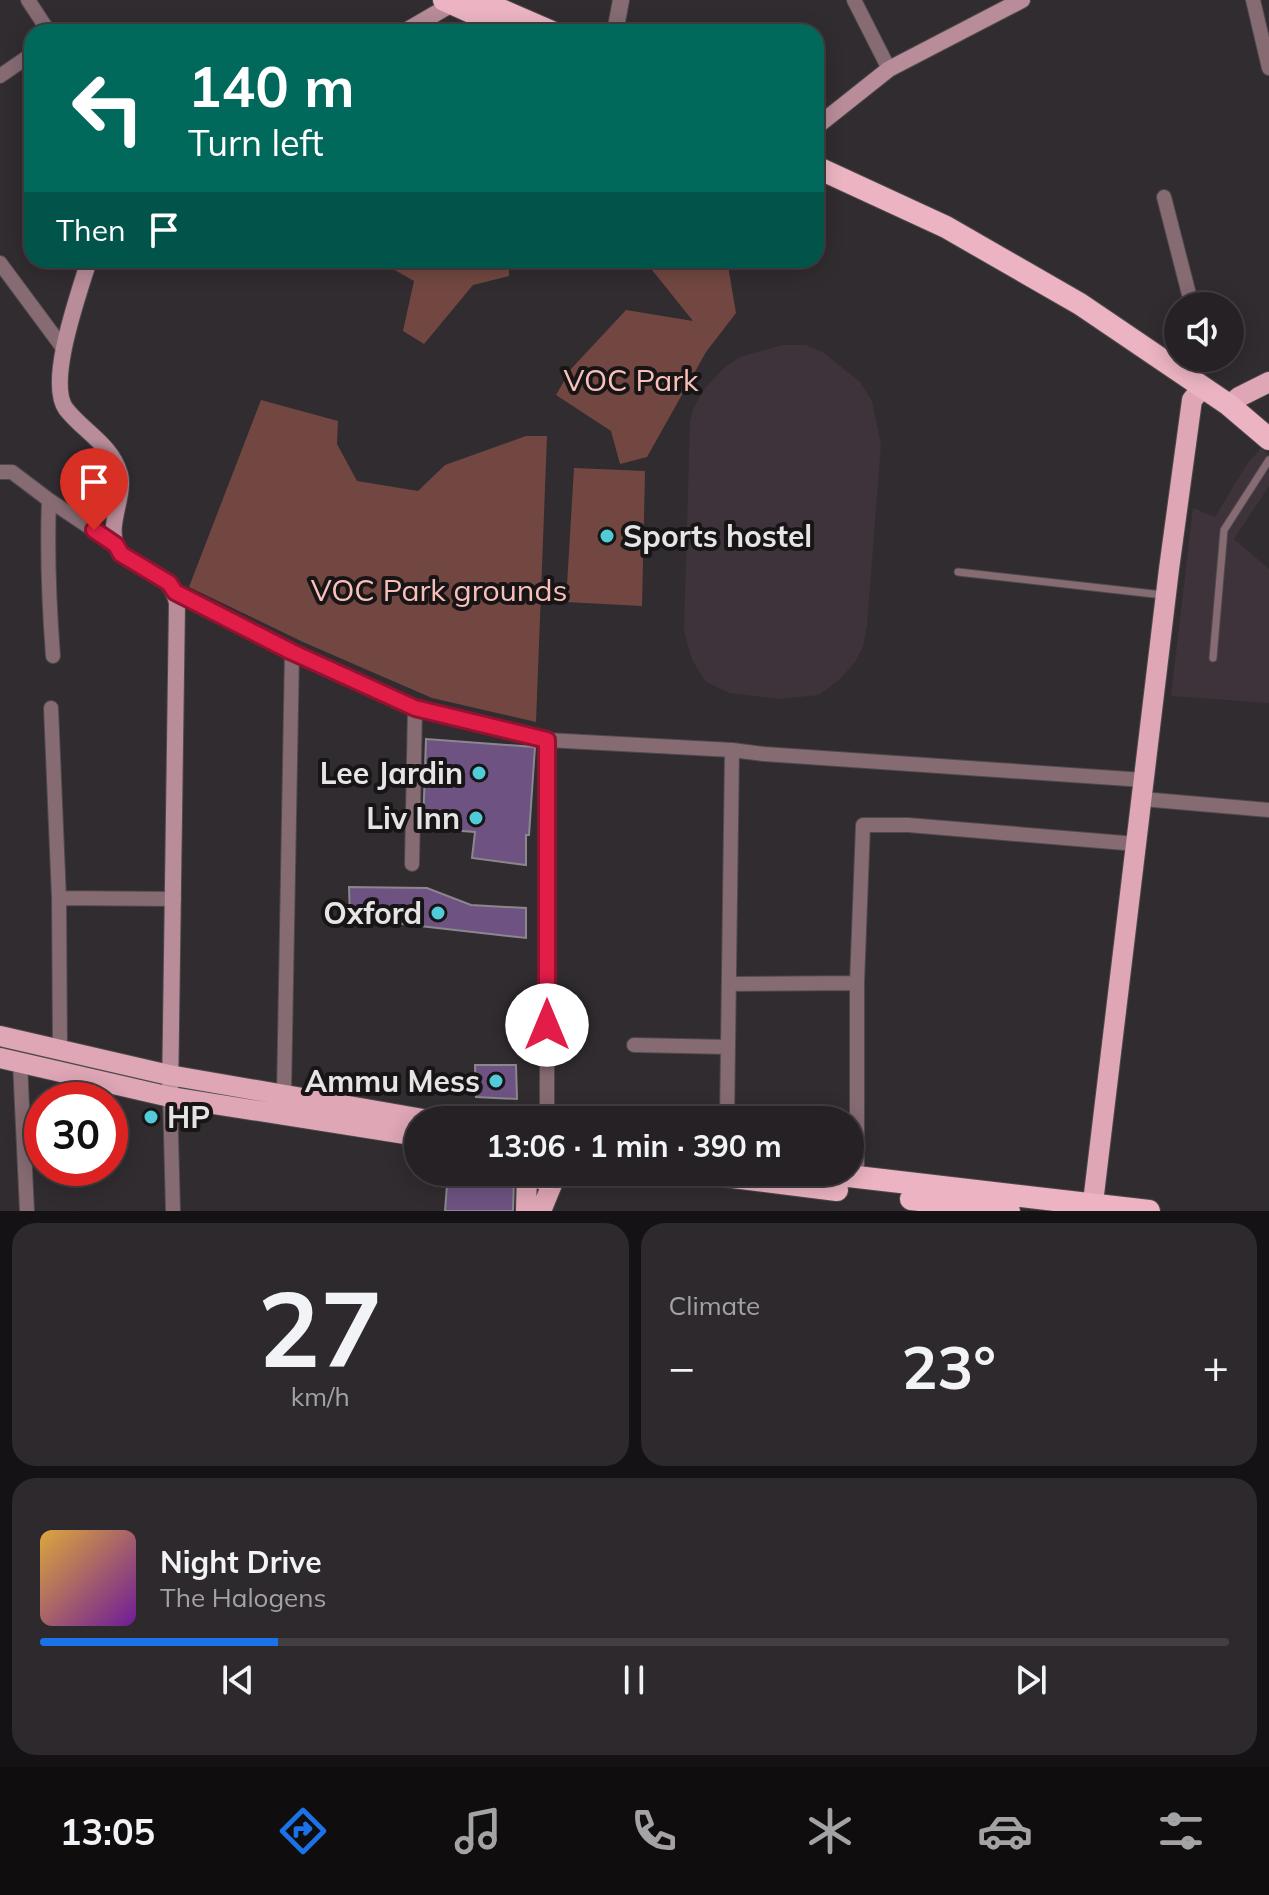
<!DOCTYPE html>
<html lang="en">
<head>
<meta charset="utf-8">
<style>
	:root { --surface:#252124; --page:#2d292c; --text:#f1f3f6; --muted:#a3a3a6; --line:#423e41; --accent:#1a73e8 }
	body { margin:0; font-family:Mulish,sans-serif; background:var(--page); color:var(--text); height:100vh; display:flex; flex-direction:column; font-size:30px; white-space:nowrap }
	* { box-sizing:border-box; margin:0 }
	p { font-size:26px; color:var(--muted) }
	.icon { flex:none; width:44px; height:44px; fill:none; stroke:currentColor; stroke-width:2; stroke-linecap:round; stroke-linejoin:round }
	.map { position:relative; height:1211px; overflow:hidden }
	.sheet { display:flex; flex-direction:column; gap:12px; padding:12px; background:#141214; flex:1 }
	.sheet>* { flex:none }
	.banner { position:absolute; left:24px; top:24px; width:800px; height:244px; border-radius:24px; box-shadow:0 4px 20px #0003,0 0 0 2px var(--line); background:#00695c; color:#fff; overflow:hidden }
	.controls { position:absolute; left:1164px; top:292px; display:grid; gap:16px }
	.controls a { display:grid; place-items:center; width:80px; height:80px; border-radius:50%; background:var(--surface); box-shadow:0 4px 20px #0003,0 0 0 2px var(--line); font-size:40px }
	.speed { position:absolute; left:24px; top:1082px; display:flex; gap:16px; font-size:40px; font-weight:700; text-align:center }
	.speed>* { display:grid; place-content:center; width:104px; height:104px; border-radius:50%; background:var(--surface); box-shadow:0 4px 20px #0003,0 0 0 2px var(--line); line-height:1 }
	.speed .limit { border:12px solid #d22; background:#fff; color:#111 }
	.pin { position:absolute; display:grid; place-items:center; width:68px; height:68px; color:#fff; margin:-82px -34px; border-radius:50% 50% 50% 0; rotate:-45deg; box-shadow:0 0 8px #0007 }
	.pin .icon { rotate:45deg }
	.me { position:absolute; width:88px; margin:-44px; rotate:0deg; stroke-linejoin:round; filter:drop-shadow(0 0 6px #0008) }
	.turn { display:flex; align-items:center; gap:28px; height:168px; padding:0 32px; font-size:36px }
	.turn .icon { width:104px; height:104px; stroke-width:2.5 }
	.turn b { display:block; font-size:56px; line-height:68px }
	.then { display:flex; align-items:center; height:76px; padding:0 32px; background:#0003; gap:16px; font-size:30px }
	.big { font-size:60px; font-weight:700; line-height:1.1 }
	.sheet .tile { flex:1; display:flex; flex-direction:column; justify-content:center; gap:12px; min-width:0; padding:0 28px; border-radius:24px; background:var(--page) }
	.sheet .dial { align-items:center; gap:0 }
	.dial b { font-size:104px; line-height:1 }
	.song { display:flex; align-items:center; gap:24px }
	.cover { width:96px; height:96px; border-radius:12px; background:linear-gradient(135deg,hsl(40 70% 55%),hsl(280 70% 35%)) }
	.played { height:8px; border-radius:4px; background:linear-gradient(90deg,var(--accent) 20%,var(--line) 20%) }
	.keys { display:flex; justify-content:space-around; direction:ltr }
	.heat { display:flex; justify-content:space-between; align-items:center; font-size:44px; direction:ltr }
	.sheet .tiles { flex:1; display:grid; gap:12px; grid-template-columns:1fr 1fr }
	.tile:last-child { grid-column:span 2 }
	.trip { position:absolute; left:404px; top:1106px; width:460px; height:80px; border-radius:40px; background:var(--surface); box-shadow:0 4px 20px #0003,0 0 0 2px var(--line); font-weight:700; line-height:80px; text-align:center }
	.dock { display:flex; height:128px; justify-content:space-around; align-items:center; background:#0f0d0e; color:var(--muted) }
	.dock .icon { width:56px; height:56px }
	.dock .selected { color:var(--accent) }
	.dock b { font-size:36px; color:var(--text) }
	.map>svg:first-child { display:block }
</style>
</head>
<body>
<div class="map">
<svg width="1269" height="1211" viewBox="0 0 1269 1211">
	<rect width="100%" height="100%" fill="#312c30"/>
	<path fill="#3e333b" d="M783 345H806L824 353 860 382 872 401 881 444 867 625 863 647 855 662 839 680 819 695 778 699 730 693 706 682 692 660 684 631 690 421 693 409 705 388 725 367 740 357Z
		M1261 448 1269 455V486L1234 539 1269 569V703L1171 696 1193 508 1215 517 1247 464Z"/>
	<path fill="#724741" d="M393 260H509V276L473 285 424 344 403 331 414 281 393 269Z
		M644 260H727L736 313 706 352 647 457 620 464 611 431 556 395 571 369 626 310 693 321Z
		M261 400 338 421 337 444 357 481 418 491 445 465 526 436H547L536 722 432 698 303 642 189 587Z
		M574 468 645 471 642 606 566 602Z"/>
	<path fill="#6e5382" stroke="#8a878d" stroke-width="2" d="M426 739 535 747 529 835H526V865L472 858 475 832 423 828Z
		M349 887 427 888 471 905 526 908V938L350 918Z
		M475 1065H516L517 1099 476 1097Z
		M448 1172H512L514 1179 513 1211H445Z"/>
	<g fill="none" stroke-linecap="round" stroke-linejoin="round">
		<defs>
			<path id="service" d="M958 572 1163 595
				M1213 658 1224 530 1269 460"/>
			<path id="minor" d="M28 0 49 32
				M854 0 889 69
				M1253 0 1269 68
				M0 76 32 54
				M1164 197 1192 306
				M0 263 63 348
				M1185 359V358
				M0 472H12L49 500 116 545
				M49 500C47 552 49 604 53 656
				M175 592 292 652 284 1094
				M292 652 415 708 547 740 732 750 764 754 1144 780
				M51 708 59 898 60 1051
				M1142 799 1269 810
				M412 864 415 708
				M59 898 174 899
				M729 984 857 983
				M634 1045 728 1047
				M20 1063 27 1211
				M170 1097 173 1211
				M547 1120V740
				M727 1120 732 750
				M857 1178V983L863 825H908L1137 844"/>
			<path id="tertiary" d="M615 32 621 0"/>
			<path id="secondary" d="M404 32 457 1
				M816 127 889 69 1022 0
				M89 260C80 291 46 382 66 409 84 432 111 444 120 474 126 497 103 530 120 552 124 557 130 559 135 562 155 574 172 579 177 603L170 1097"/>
			<path id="primary" d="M1229 405 1239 397 1269 382
				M0 1036 169 1075 429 1120
				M0 1058 170 1097 418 1136
				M526 1211 527 1173
				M541 1211 555 1177
				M1092 1211 1169 569 1192 400 1202 388"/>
			<path id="trunk" d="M444 0 491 21
				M478 0 552 32
				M816 167 946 227 1080 304 1229 405 1269 439
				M526 1172C538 1180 551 1181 562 1172
				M692 1172 837 1190
				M814 1172 1149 1211
				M911 1199 1009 1211"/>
		</defs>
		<use href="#service" stroke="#4e494d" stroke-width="9"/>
		<use href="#minor" stroke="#4e494d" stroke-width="16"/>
		<use href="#tertiary" stroke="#4e494d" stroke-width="18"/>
		<use href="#secondary" stroke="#4e494d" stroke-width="18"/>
		<use href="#primary" stroke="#4e494d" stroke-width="22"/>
		<use href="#trunk" stroke="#4e494d" stroke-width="24"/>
		<use href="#service" stroke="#866b72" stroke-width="7"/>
		<use href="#minor" stroke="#866b72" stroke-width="14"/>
		<use href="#tertiary" stroke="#866b72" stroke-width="16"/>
		<use href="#secondary" stroke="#b88c98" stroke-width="16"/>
		<use href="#primary" stroke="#dfa6b5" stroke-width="20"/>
		<use href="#trunk" stroke="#ecb4c2" stroke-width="22"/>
	</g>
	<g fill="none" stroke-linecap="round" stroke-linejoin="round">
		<defs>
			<path id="route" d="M94 530 116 545 121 554 169 583 175 592 292 652 415 708 547 740V1025"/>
		</defs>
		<use href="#route" stroke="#92132f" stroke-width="20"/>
		<use href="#route" stroke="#e11d48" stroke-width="14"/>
	</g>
	<g fill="#52cbd9" stroke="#181517" stroke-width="3">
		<circle cx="607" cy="536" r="8"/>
		<circle cx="479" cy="773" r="8"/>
		<circle cx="476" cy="818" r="8"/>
		<circle cx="438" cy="913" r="8"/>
		<circle cx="496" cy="1081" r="8"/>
		<circle cx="151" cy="1117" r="8"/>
	</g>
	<g text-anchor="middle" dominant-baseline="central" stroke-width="8" stroke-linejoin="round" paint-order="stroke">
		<g font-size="30" fill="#f8c0b8" stroke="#181517">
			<text x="631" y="380">VOC Park</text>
			<text x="439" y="590">VOC Park grounds</text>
		</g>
		<g font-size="30" font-weight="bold" fill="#e7e4e6" stroke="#181517" text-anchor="end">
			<text x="623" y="536" text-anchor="start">Sports hostel</text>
			<text x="463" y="773">Lee Jardin</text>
			<text x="460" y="818">Liv Inn</text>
			<text x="422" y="913">Oxford</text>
			<text x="480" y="1081">Ammu Mess</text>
			<text x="167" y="1117" text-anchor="start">HP</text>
		</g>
	</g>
</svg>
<div class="controls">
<a><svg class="icon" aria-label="sound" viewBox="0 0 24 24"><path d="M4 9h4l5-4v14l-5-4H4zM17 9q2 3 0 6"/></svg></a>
</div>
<div class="speed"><div class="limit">30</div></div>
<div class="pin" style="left:94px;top:530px;background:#d93025"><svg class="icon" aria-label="arrive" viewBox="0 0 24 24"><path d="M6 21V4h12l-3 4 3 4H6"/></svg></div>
<svg class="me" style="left:547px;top:1025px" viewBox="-20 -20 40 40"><circle r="19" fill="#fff"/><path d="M0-13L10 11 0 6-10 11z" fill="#e11d48"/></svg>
<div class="trip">13:06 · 1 min · 390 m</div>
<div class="banner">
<div class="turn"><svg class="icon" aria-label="left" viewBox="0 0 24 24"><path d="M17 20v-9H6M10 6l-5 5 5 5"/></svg><div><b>140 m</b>Turn left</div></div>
<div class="then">Then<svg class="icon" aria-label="arrive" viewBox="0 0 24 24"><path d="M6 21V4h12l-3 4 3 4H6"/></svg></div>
</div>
</div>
<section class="sheet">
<div class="tiles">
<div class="tile dial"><b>27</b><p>km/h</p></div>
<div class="tile"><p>Climate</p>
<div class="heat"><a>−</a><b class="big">23°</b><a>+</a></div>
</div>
<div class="tile">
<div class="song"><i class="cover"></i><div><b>Night Drive</b><p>The Halogens</p></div></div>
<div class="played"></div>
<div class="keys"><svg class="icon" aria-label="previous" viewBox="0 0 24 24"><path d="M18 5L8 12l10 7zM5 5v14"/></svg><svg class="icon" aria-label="pause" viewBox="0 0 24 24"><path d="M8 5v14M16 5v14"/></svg><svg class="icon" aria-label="next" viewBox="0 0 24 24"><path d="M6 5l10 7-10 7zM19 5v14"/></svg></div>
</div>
</div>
</section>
<nav class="dock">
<b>13:05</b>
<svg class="icon selected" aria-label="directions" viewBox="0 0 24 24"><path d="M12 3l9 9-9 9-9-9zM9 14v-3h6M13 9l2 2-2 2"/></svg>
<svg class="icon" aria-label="music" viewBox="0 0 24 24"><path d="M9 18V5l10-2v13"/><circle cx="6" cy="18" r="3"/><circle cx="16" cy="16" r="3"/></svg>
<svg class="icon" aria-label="phone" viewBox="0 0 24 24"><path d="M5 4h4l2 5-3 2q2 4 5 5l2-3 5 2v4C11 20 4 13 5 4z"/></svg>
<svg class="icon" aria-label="climate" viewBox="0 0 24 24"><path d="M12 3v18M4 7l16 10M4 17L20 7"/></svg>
<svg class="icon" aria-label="car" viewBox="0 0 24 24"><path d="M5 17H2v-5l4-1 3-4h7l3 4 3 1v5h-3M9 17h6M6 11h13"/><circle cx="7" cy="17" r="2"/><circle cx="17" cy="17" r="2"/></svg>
<svg class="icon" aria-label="filters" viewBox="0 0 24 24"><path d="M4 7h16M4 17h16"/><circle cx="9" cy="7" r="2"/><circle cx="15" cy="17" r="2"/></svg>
</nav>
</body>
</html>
